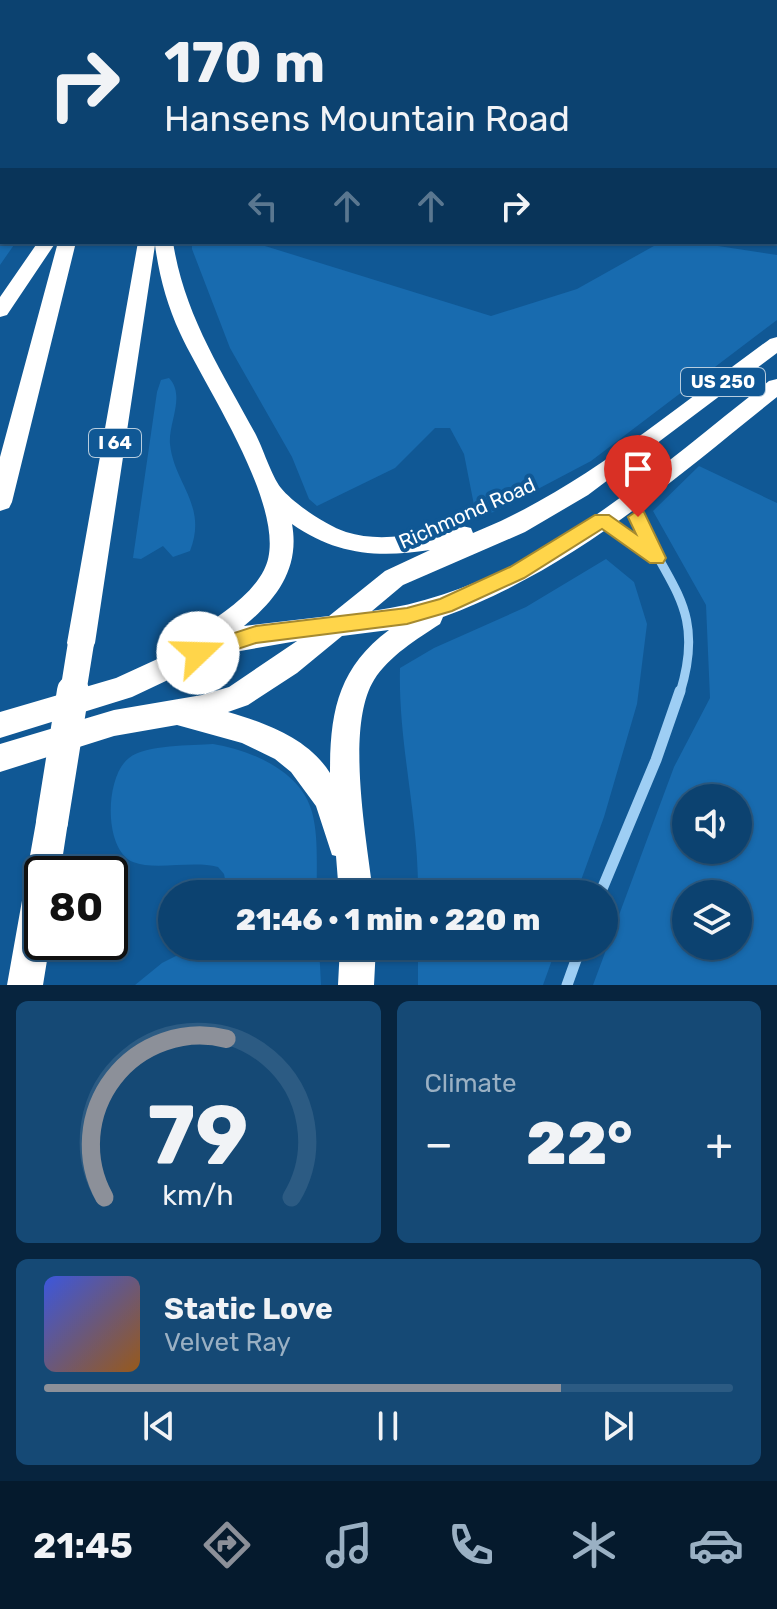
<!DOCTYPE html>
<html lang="en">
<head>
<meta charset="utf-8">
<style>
	:root { --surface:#0c4270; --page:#154975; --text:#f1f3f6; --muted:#9ab0c3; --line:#2c5b83; --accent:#8c9099 }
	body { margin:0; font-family:Rubik,sans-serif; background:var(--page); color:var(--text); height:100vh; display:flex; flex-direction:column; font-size:30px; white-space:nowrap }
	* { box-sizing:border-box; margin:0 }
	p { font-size:26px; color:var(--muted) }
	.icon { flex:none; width:44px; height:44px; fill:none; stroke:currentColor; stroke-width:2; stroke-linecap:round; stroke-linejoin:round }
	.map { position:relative; height:985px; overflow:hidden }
	.sheet { display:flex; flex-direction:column; gap:16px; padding:16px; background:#07243e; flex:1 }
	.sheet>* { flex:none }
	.banner { position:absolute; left:0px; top:0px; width:778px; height:244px; box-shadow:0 2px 6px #0004,0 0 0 2px var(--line); background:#0c4270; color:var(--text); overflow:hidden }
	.controls { position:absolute; left:672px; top:784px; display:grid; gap:16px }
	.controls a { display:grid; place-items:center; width:80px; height:80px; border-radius:50%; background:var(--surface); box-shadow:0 2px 6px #0004,0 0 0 2px var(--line); font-size:40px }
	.speed { position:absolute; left:24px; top:856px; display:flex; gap:16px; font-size:40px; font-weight:700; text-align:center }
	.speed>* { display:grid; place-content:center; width:104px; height:104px; border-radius:50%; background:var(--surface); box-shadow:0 2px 6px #0004,0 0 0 2px var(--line); line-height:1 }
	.speed .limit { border:4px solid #111; border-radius:12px; background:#fff; color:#111 }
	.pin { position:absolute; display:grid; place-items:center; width:68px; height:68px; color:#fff; margin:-82px -34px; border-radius:50% 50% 50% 0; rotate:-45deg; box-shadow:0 0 8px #0007 }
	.pin .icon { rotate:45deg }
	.me { position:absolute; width:88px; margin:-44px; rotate:69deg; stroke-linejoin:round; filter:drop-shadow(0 0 6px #0008) }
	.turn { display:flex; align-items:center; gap:28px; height:168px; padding:0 32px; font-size:36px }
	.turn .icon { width:104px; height:104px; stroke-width:2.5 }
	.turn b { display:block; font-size:56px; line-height:68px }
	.lanes { display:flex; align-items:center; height:76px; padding:0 32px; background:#0003; justify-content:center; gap:40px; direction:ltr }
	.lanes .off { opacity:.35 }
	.big { font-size:60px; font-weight:800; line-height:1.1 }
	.sheet .tile { flex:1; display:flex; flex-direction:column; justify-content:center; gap:12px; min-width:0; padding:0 28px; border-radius:12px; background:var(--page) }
	.sheet .dial { align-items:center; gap:0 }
	.dial svg { height:208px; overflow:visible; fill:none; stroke:var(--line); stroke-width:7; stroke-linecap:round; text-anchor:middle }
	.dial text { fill:var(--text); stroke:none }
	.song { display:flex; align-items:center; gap:24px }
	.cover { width:96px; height:96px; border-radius:12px; background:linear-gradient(135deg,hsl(230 70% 55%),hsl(30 70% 35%)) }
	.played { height:8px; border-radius:4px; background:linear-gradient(90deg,var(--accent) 75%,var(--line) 75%) }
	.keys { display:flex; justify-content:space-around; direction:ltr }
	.heat { display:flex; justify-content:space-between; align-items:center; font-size:44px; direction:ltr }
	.sheet .tiles { flex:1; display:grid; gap:16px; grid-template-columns:1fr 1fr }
	.tile:last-child { grid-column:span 2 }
	.trip { position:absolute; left:158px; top:880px; width:460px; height:80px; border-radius:40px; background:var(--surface); box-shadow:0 2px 6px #0004,0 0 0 2px var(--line); font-weight:800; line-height:80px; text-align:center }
	.tabs { display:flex; height:128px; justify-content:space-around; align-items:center; background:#051a2d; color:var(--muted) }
	.tabs .icon { width:56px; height:56px }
	.tabs .on { color:var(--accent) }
	.tabs b { font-size:36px; color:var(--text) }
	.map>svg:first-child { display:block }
</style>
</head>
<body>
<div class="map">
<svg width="777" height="985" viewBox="0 0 777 985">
	<rect width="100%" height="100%" fill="#105895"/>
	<path fill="#186baf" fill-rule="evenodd" d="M0 0H123L2 2V242H16L0 265Z
		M208 0H625L630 2H208Z
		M192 242H264L265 246 491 316 577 289 661 242H692L777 255V320L591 461 494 512 484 514 474 505 464 454 450 428H435L395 468 317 506 309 499 292 457 230 348 192 249Z
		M169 378C186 396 168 423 170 444 174 484 208 505 190 551L173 557 163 546 141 559 133 558 157 392 161 380Z
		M699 466 777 503V985H593L674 767 710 698 706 605 653 511ZM686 798H738V850H686ZM686 894H738V946H686Z
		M606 559 634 582 647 624 637 704 604 817 576 894H418C419 818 398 744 400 668L434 648 526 607Z
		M213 744C251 750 301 771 312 812 319 838 316 868 317 894H228L224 874 218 867C192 860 155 871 133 862 103 849 105 776 129 758 146 744 192 746 213 744Z
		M196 946H319L321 985H135L162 963Z
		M418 946H557L543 985H418Z"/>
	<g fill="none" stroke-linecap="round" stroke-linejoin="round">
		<path stroke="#9ecef4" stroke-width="9" d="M635 500C655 581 710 597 680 693
			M605 521 652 555"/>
		<path stroke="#9ecef4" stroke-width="11" d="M600 894 656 760 680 691
			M567 985 581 946"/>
		<path fill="#cee7fd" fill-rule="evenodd" d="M632 0H644L646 2H634Z
			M649 0H660L662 2H651Z
			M776 156H777V163H776Z
			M776 174H777V181H776Z"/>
		<path fill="#fff" fill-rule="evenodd" d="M122 0H134V2H122Z
			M180 0H192V2H180Z
			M38 242H56L7 315 0 317V297Z
			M58 242H76L12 502 9 508 0 511V457Z
			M138 242H173C184 314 221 370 255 433 263 448 271 475 281 488 293 503 327 526 346 532 383 544 426 532 462 526L471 528 473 533C581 490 676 407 770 339L777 337V353L588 495 525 532 403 585 372 611C526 591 651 473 769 381L777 379V397C672 481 571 570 443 617L440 624C417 639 389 656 374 680 345 727 367 840 373 894H339L336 856 332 855 316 806 291 772 275 759 242 743 177 725 114 736 0 772V744L114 710 202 695 229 687 297 641 223 654 132 697 0 738V712L116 678 188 645 191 635C216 617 249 599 264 570 293 515 204 386 180 333 167 305 159 275 155 245L95 643 91 651 81 654 71 651 67 643ZM292 524C336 555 378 558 430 550L385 571 329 616 244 626C277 599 300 568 292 524ZM389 630C338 668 330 712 330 773 308 738 265 723 228 712L248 705 297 673 342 636Z
			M52 807 63 811 68 822 60 874H42V942H50L43 985H7L36 822 41 811Z
			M340 946H376L374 985H338Z"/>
		<path stroke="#fff" stroke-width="26" d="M73 693 81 643"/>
		<path stroke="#fff" stroke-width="32" d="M52 822 73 691"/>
	</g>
	<path fill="#ffd54a" stroke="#a68a30" stroke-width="2" d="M638 510 644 512 666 558 663 563H650L602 529 524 578 452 611 407 624 256 643 198 662 191 659 188 653 191 647 256 626 407 608 440 599 510 567 595 515H609L636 534 628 517Z"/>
	<g text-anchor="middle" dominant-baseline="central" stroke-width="8" stroke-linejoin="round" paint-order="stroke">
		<g fill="#105895" stroke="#b7cddf" stroke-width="2">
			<rect x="681" y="368" width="84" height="28" rx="6"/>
			<rect x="89" y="429" width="52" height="28" rx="6"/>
		</g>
		<g font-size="18" font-weight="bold" fill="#fff">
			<text x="723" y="382">US 250</text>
			<text x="115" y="443">I 64</text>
		</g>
		<g font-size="20" fill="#fff" stroke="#105895">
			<text transform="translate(467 513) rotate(-24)">Richmond Road</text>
		</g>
	</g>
</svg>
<div class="controls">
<a><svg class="icon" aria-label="sound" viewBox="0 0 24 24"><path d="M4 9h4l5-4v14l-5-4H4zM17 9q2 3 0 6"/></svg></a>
<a><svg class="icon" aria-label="layers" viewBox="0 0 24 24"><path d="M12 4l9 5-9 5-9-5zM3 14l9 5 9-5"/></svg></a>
</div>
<div class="speed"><div class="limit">80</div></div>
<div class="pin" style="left:638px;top:517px;background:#d93025"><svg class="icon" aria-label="arrive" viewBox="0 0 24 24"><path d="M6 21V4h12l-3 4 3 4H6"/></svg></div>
<svg class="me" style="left:198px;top:653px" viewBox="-20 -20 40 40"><circle r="19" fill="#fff"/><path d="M0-13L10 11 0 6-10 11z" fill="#ffd54a"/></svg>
<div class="trip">21:46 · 1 min · 220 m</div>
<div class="banner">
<div class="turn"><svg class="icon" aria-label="right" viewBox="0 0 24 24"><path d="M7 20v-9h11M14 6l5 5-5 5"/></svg><div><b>170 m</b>Hansens Mountain Road</div></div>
<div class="lanes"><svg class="icon off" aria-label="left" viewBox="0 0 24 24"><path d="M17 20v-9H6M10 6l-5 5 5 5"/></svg><svg class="icon off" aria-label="ahead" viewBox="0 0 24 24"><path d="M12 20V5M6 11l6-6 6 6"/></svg><svg class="icon off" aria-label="ahead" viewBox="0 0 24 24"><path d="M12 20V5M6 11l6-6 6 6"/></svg><svg class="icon" aria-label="right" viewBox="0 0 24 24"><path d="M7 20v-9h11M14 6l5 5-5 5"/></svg></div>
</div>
</div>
<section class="sheet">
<div class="tiles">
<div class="tile dial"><svg viewBox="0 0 100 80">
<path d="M14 69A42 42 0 1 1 86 69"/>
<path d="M14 69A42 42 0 0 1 61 8" stroke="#8c9099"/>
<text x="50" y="56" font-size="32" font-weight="700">79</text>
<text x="50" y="72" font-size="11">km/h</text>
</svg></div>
<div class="tile"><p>Climate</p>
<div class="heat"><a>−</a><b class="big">22°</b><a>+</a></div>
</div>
<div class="tile">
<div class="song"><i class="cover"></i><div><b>Static Love</b><p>Velvet Ray</p></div></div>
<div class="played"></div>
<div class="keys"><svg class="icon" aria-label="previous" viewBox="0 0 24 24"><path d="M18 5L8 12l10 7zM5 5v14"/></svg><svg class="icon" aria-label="pause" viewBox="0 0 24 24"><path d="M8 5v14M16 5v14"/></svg><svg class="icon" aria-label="next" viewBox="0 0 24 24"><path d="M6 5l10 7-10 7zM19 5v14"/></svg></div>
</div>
</div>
</section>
<nav class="tabs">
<b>21:45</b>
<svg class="icon on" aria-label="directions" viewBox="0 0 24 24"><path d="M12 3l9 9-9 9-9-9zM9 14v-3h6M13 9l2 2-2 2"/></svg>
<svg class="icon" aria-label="music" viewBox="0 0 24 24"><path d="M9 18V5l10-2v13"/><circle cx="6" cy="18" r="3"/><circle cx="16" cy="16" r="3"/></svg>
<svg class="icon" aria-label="phone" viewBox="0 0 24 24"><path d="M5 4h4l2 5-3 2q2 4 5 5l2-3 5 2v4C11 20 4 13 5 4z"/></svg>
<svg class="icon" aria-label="climate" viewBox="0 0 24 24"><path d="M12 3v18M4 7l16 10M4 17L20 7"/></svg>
<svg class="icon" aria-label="car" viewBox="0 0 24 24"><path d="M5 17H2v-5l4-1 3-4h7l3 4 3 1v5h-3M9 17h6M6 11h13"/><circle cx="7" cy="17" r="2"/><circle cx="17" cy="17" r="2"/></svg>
</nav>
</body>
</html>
